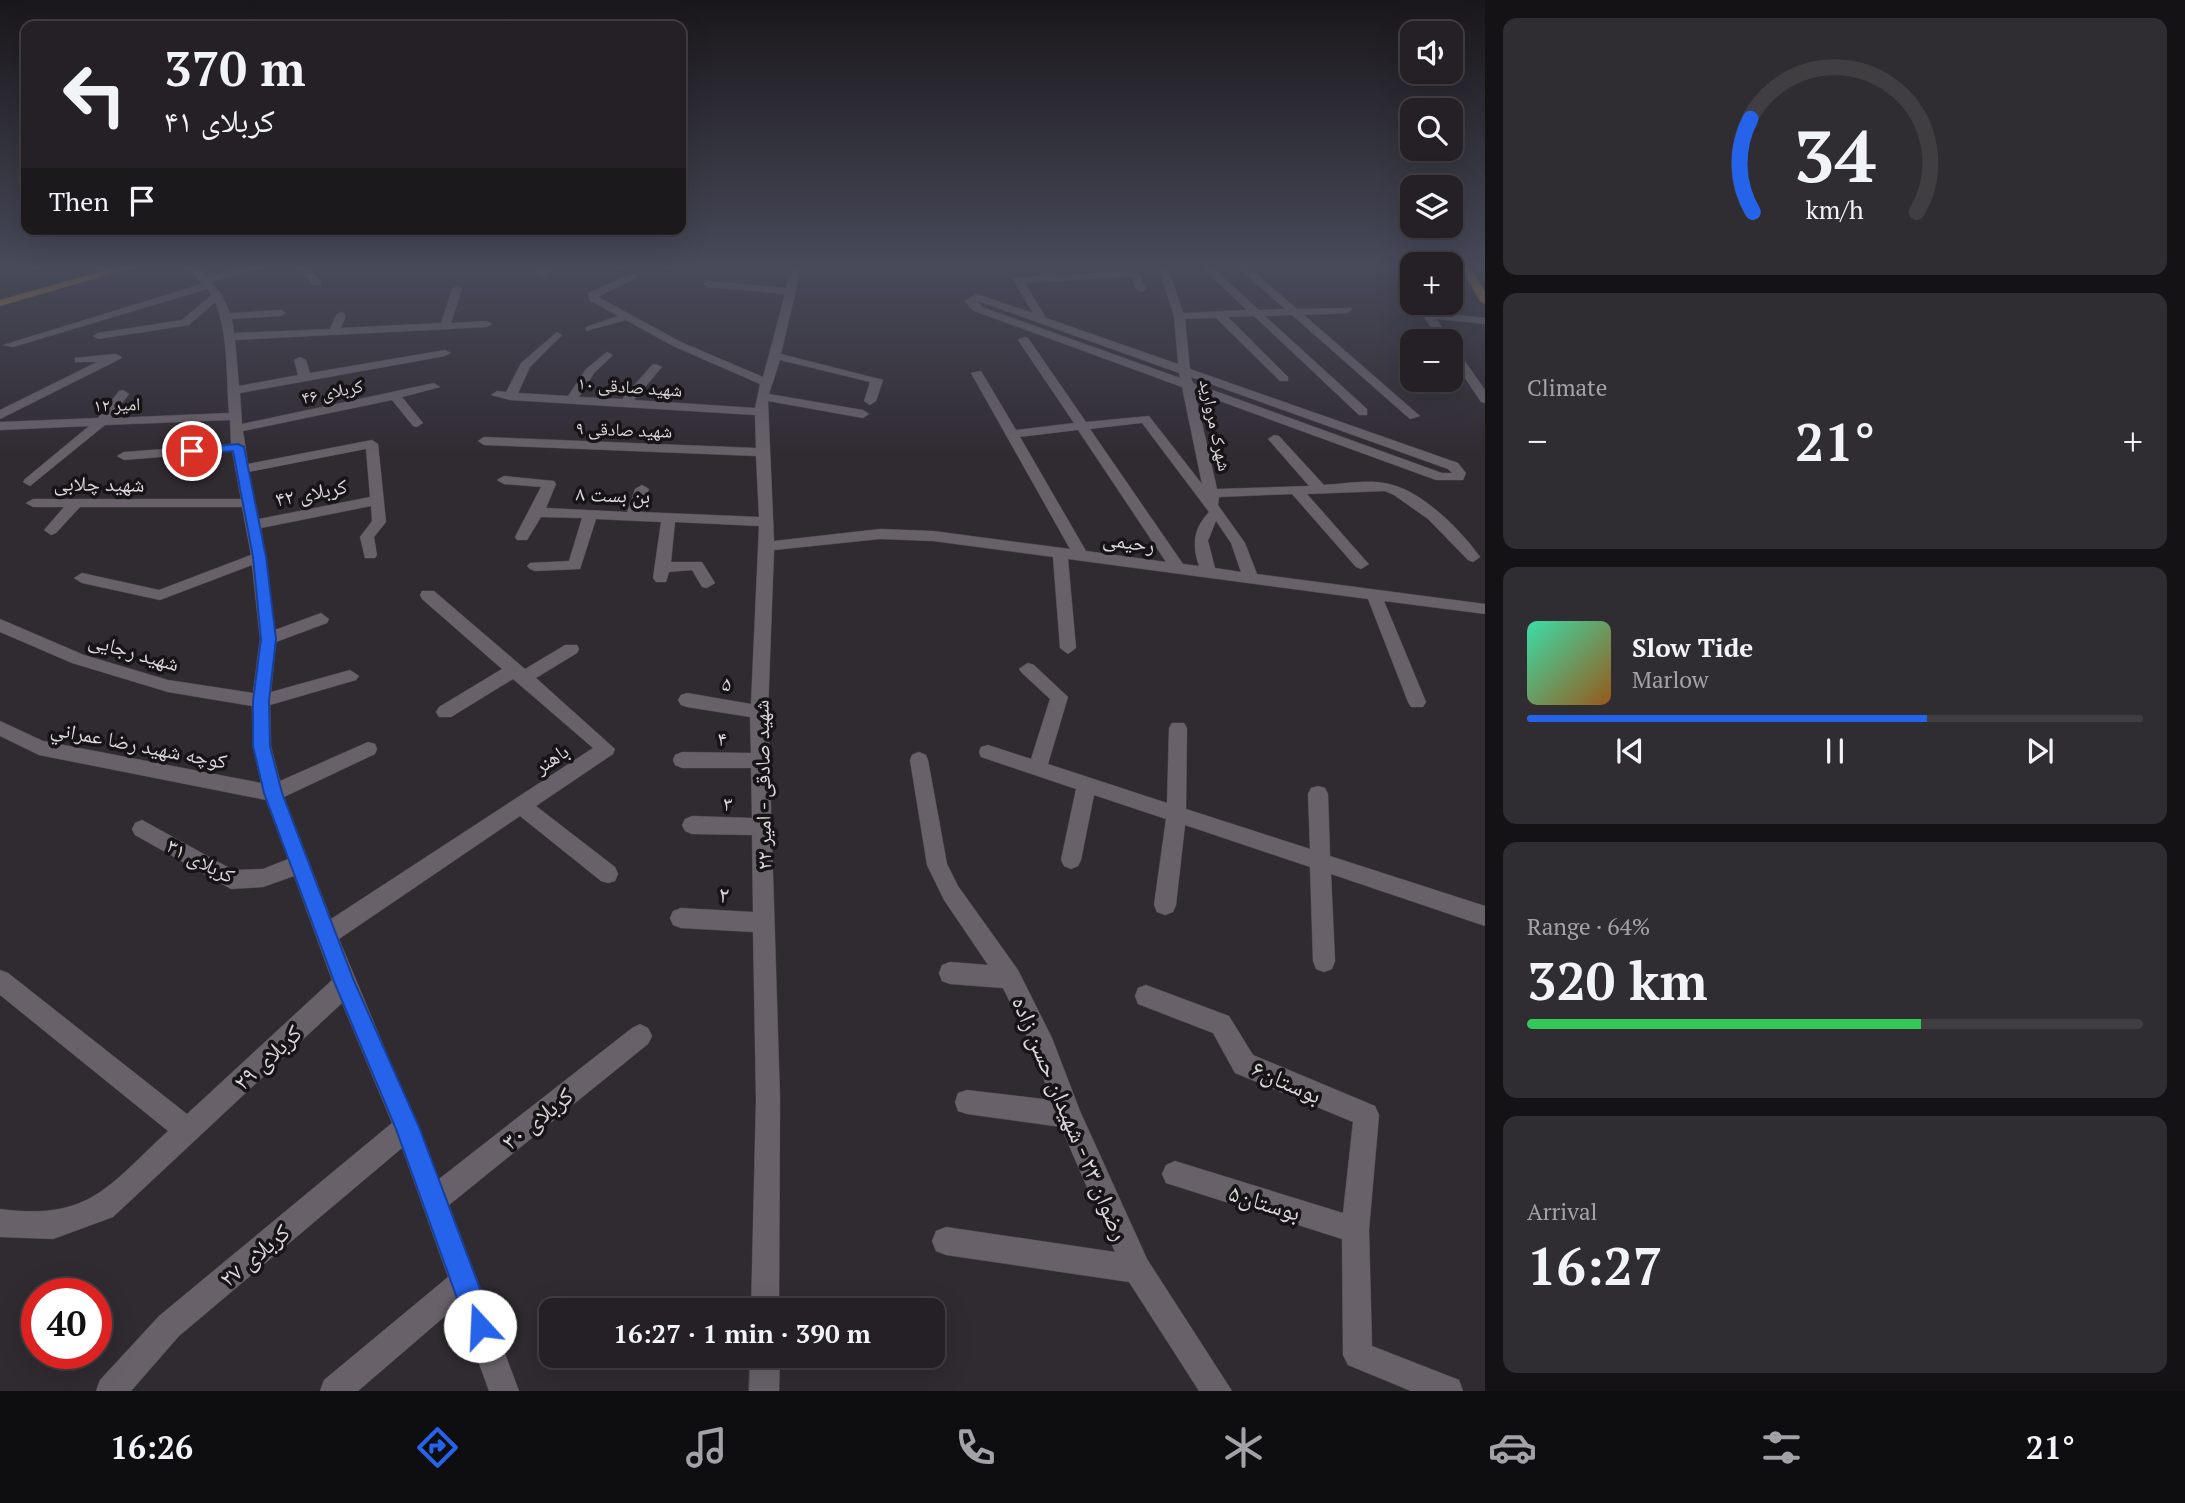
<!DOCTYPE html>
<html lang="en">
<head>
<meta charset="utf-8">
<style>
	:root { --surface:#242025; --page:#302d32; --text:#f1f3f6; --muted:#a3a3a7; --line:#413e42; --accent:#2563eb }
	body { margin:0; font-family:"PT Serif","Noto Naskh Arabic",serif; background:var(--page); color:var(--text); height:100vh; display:flex; flex-direction:column; font-size:26px; white-space:nowrap }
	* { box-sizing:border-box; margin:0 }
	p { font-size:23px; color:var(--muted) }
	.icon { flex:none; width:38px; height:38px; fill:none; stroke:currentColor; stroke-width:2; stroke-linecap:round; stroke-linejoin:round }
	.map { position:relative; flex:1; overflow:hidden }
	.panel { display:flex; flex-direction:column; gap:18px; padding:18px; background:#141214; width:700px }
	.panel>* { flex:none }
	.hud { position:absolute; left:21px; top:21px; width:665px; height:214px; border-radius:14px; box-shadow:0 7px 28px #0002,0 0 0 2px var(--line); background:#242025; color:var(--text); overflow:hidden }
	.tools { position:absolute; left:1400px; top:21px; display:grid; gap:14px }
	.tools a { display:grid; place-items:center; width:63px; height:63px; border-radius:14px; background:var(--surface); box-shadow:0 7px 28px #0002,0 0 0 2px var(--line); font-size:35px }
	.speed { position:absolute; left:21px; top:1278px; display:flex; gap:14px; font-size:35px; font-weight:700; text-align:center }
	.speed>* { display:grid; place-content:center; width:91px; height:91px; border-radius:50%; background:var(--surface); box-shadow:0 7px 28px #0002,0 0 0 2px var(--line); line-height:1 }
	.speed .limit { border:10px solid #d22; background:#fff; color:#111 }
	.pin { position:absolute; display:grid; place-items:center; width:60px; height:60px; color:#fff; margin:-30px; border:4px solid #fff; border-radius:50%; box-shadow:0 2px 7px #0007 }
	.me { position:absolute; width:77px; margin:-38px; rotate:340deg; stroke-linejoin:round; filter:drop-shadow(0 0 5px #0008) }
	.turn { display:flex; align-items:center; gap:24px; height:147px; padding:0 28px; font-size:32px }
	.turn .icon { width:91px; height:91px; stroke-width:2.5 }
	.turn b { display:block; font-size:49px; line-height:60px }
	.then { display:flex; align-items:center; height:66px; padding:0 28px; background:#0003; gap:14px; font-size:26px }
	.big { font-size:52px; font-weight:600; line-height:1.1 }
	.panel .widget { flex:1; display:flex; flex-direction:column; justify-content:center; gap:10px; min-width:0; padding:0 24px; border-radius:14px; background:var(--page) }
	.panel .dial { align-items:center; gap:0 }
	.dial svg { height:182px; overflow:visible; fill:none; stroke:var(--line); stroke-width:7; stroke-linecap:round; text-anchor:middle }
	.dial text { fill:var(--text); stroke:none }
	.song { display:flex; align-items:center; gap:21px }
	.cover { width:84px; height:84px; border-radius:10px; background:linear-gradient(135deg,hsl(160 70% 55%),hsl(30 70% 35%)) }
	.played { height:7px; border-radius:4px; background:linear-gradient(90deg,var(--accent) 65%,var(--line) 65%) }
	.keys { display:flex; justify-content:space-around; direction:ltr }
	.heat { display:flex; justify-content:space-between; align-items:center; font-size:38px; direction:ltr }
	.charge { height:10px; border-radius:5px; background:linear-gradient(90deg,#34c759 64%,var(--line) 0) }
	.trip { position:absolute; left:539px; top:1298px; width:406px; height:70px; border-radius:14px; background:var(--surface); box-shadow:0 7px 28px #0002,0 0 0 2px var(--line); font-weight:600; line-height:70px; text-align:center }
	.tabs { display:flex; height:112px; justify-content:space-around; align-items:center; background:#0e0d0f; color:var(--muted) }
	.tabs .icon { width:49px; height:49px }
	.tabs .on { color:var(--accent) }
	.tabs b { font-size:32px; color:var(--text) }
	main { display:flex; flex:1; min-height:0 }
	.map>svg:first-child { display:block }
</style>
</head>
<body>
<main>
<div class="map">
<svg width="1485" height="1391" viewBox="0 0 1485 1391">
	<rect width="100%" height="100%" fill="#302a31"/>
	<g fill="none" stroke-linecap="round" stroke-linejoin="round">
		<defs>
			<path id="minor" d="M92 264H103L106 268 98 270Z
				M186 264H196L207 277 260 264H279L211 282 222 295 230 313 281 310 286 313 281 316 232 319 234 333 330 329 336 315 341 312 346 315 341 328 441 323 452 289 457 286 462 289 451 323 487 321 492 324 487 327 235 340 239 386 298 375 294 360 300 357 306 360 310 373 445 350 451 353 445 356 240 393 242 424 434 383 440 387 402 397 423 423 417 427 413 426 392 400 243 431 248 464 372 440 378 444 386 522 374 537 377 555 375 558H365L360 537 372 521 371 506 261 528 275 630 321 613 329 619 327 623 276 642 271 692 350 670 359 676 356 680 270 705 271 746 280 781 368 742 375 744 377 749 375 754 284 797 331 919 593 748 513 679 451 717H439L436 712 439 707 502 669 422 599 420 595 422 591H434L525 669 565 645H577L579 649 577 653 536 678 615 749 613 754 536 806 615 867 618 874 615 881 608 883 601 881 520 816 339 939 439 1179 632 1028 640 1024 648 1028 652 1036 648 1044 449 1205 519 1391H489L458 1305 358 1391H320L324 1380 448 1277 402 1148 179 1336 131 1391H96L100 1380 159 1316 392 1123 342 1003 113 1217 53 1239 0 1237V1209C90 1221 108 1186 168 1131L0 995V970L8 973 187 1114 332 980 294 876 263 887 231 889 135 835 132 829 135 823 142 820 233 870 263 869 288 859 266 800 39 755 0 736V721L43 741 261 783 253 746 252 706 168 692 72 663 0 632V619L84 655 168 680 253 693 260 639 252 565 160 600 82 583 74 578 82 573 159 590 251 555 242 507H80L56 533 51 535 44 530 64 507H33L26 503 33 499H241L232 451 124 460 117 456 124 452 231 444 230 420 105 425 30 486 23 482 25 479 89 426 0 430V422L98 418 119 391 123 390 129 394 111 418 229 413C226 377 229 336 215 302L189 325 98 339 93 336 98 333 182 320 211 295 207 289 13 347 3 345 202 284ZM366 449 370 497 259 519 249 472Z
				M295 264H306L321 281V285H313Z
				M540 264H550L545 276 537 274Z
				M616 264H626V265L621 268Z
				M792 264H802L781 354 883 380 876 401 870 405 864 401 870 382 780 360 769 394 863 410 869 414 863 418 768 401 774 541 880 529 933 531 1070 549 971 373 981 371 1016 430 1074 423 1018 340 1024 337 1028 338 1086 422 1149 416 1202 484 1182 387 974 311 964 301 977 294 1033 313 1013 280 1014 278 1138 271 1146 289 1141 292 1136 289 1131 276 1025 283 1046 318 1178 364 1174 316 1157 264H1167L1183 313 1247 310 1198 264H1209L1259 310 1285 309 1234 264H1245L1297 309 1351 308 1352 310 1347 313 1304 315 1420 416 1410 419 1292 315 1265 316 1367 409V415H1359L1254 316 1228 317 1288 377V381H1280L1216 318 1185 319 1190 369 1458 463 1466 473 1463 480H1436L1195 392 1217 489 1309 486 1268 439 1274 435 1279 436 1324 485C1344 484 1369 479 1389 484 1422 491 1461 530 1480 557L1473 562 1468 560 1428 519 1394 495 1385 491 1307 494 1366 561 1369 564 1361 569 1356 567 1292 494 1219 497 1218 505 1245 543 1257 574 1485 604V614L1384 601 1426 702 1423 707H1411L1408 702 1368 599 1068 559 1076 648 1068 654 1060 648 1053 557 933 541 880 539 774 550 768 712 780 1099 779 1311H751L756 1099 753 932 681 928 673 925 670 918 673 911 681 908 753 912 752 835 692 834 685 831 682 825 685 819 692 816 752 818 751 768H682L675 765 673 760 675 755 682 752 751 753 750 717 687 707 681 705 678 700 681 695 687 693 751 704 759 526 675 522 671 562H702L715 583 707 588 702 587 692 570 669 572 666 582H656L653 578 661 522 596 519 580 569 535 571 530 569 527 566 530 563 569 561 582 518 541 517 527 540H517L515 537 541 487 504 484 497 480 504 476 554 481 556 484 546 508 627 512 635 489 642 485 649 489 641 512 759 517 756 456 484 445 478 441 484 437 756 448 755 415 510 400 491 395 497 391 506 392 521 363 557 332 562 335 530 367 518 393 568 396 586 369 607 352 613 355 594 373 579 397 622 399 652 365 656 364 662 367 634 400 755 408 760 384 673 346 626 320 586 331V327L618 316 589 300 588 293 630 274H636V278L598 297 681 342 763 377 785 294 708 287 703 284 708 281 786 288ZM978 301 1179 373 1180 378 982 307ZM1191 377 1448 469 1452 473H1442L1193 383ZM1142 423 1209 512C1193 529 1192 545 1199 566L1183 564 1090 429ZM1078 430 1166 562 1086 551 1020 437ZM1216 521 1231 543 1241 572 1215 568 1208 541Z
				M1414 303H1424L1431 312 1485 318V324L1436 319 1452 341H1441Z
				M1451 346 1455 347 1485 390V403L1481 402 1451 357Z
				M116 354 122 357 120 359 0 419V410L97 362H75V358Z
				M1028 663 1034 665 1068 697 1048 764 1167 803 1169 728 1172 723H1184L1187 728 1186 809 1310 849 1308 794 1311 788 1318 786 1325 788 1328 794 1330 856 1485 906V926L1331 874 1335 961 1332 969 1324 972 1316 969 1313 961 1310 867 1185 825 1176 905 1173 912 1165 915 1157 912 1154 905 1166 819 1094 795 1081 860 1078 866 1071 869 1064 866 1061 860 1076 789 981 757 979 752 981 747 988 745 1031 759 1050 699 1022 673 1019 669Z
				M919 752 926 755 928 760 947 864 958 886 1018 970 1052 1038 1080 1111 1147 1259 1232 1391H1199L1129 1282 946 1255 936 1251 932 1241 936 1231 946 1227 1115 1252 1061 1127 967 1114 958 1111 955 1102 958 1093 967 1090 1051 1100 1034 1051 1003 988 950 984 942 981 939 973 942 965 950 962 988 965 944 900 927 865 910 760 912 755Z
				M1146 985 1229 1016 1253 1055 1375 1106 1379 1115 1369 1230 1372 1346 1459 1380 1463 1391H1411L1348 1365 1343 1355 1342 1239 1166 1183 1162 1174 1166 1165 1175 1161 1343 1213 1353 1122 1235 1073 1213 1033 1138 1004 1135 996 1138 988Z
				M750 1356H780L779 1391H749Z"/>
			<path id="major" d="M128 264H145L0 306V300Z
				M1459 264H1469L1485 292V304L1480 301Z
				M1478 264H1485V272L1482 271Z"/>
		</defs>
		<use href="#minor" stroke="#4a454b" stroke-width="1"/>
		<use href="#major" stroke="#4a454b" stroke-width="1"/>
		<use href="#minor" fill="#686169" fill-rule="evenodd"/>
		<use href="#major" fill="#b1842b" fill-rule="evenodd"/>
	</g>
	<linearGradient id="sky" x2="0" y2="1"><stop stop-color="#1a171b"/><stop offset="0.58" stop-color="#484a5a"/><stop offset="1" stop-color="#484a5a" stop-opacity="0"/></linearGradient>
	<rect width="1485" height="459" fill="url(#sky)"/>
	<path fill="#2563eb" stroke="#184099" stroke-width="2" d="M238 444 244 447 266 557 276 639 269 701 270 746 282 793 354 981 419 1127 494 1326 490 1335 480 1339 471 1335 467 1326 396 1129 335 984 264 793 253 746V701L261 639 253 557 233 451 192 455 186 451 192 448Z"/>
	<g text-anchor="middle" dominant-baseline="central" stroke-width="7" stroke-linejoin="round" paint-order="stroke">
		<g font-size="18" fill="#dad6da" stroke="#171417">
			<text transform="translate(630 386) rotate(4)">شهید صادقی ۱۰</text>
			<text transform="translate(332 391) rotate(-12)">کربلای ۴۶</text>
			<text transform="translate(117 404) rotate(-2)">امير ۱۲</text>
			<text transform="translate(1216 425) rotate(78)">شهرک مروارید</text>
			<text transform="translate(624 429) rotate(2)">شهید صادقی ۹</text>
		</g>
		<g font-size="21" fill="#dad6da" stroke="#171417">
			<text transform="translate(99 483) rotate(1)">شهید چلابی</text>
			<text transform="translate(311 492) rotate(-11)">کربلای ۴۲</text>
			<text transform="translate(613 494) rotate(2)">بن بست ۸</text>
			<text transform="translate(1129 541) rotate(8)">رحیمی</text>
			<text transform="translate(134 651) rotate(16)">شهید رجایی</text>
			<text transform="translate(727 683) rotate(10)">۵</text>
			<text transform="translate(722 738) rotate(1)">۴</text>
			<text transform="translate(139 744) rotate(11)">كوچه شهيد رضا عمراني</text>
			<text transform="translate(551 758) rotate(-33)">باهنر</text>
			<text transform="translate(762 785) rotate(-91)">شهید صادقی - امیر ۲۲</text>
			<text transform="translate(728 803) rotate(2)">۳</text>
			<text transform="translate(201 860) rotate(27)">کربلای ۳۱</text>
		</g>
		<g font-size="24" fill="#dad6da" stroke="#171417">
			<text transform="translate(724 894) rotate(4)">۲</text>
			<text transform="translate(267 1057) rotate(-43)">کربلای ۲۹</text>
			<text transform="translate(1287 1081) rotate(24)">بوستان۶</text>
			<text transform="translate(537 1118) rotate(-39)">کربلای ۳۰</text>
			<text transform="translate(1071 1118) rotate(67)">رضوان ۲۳ - شهیدان حسن زاده</text>
			<text transform="translate(1265 1202) rotate(17)">بوستان۵</text>
			<text transform="translate(254 1255) rotate(-40)">کربلای ۲۷</text>
		</g>
	</g>
</svg>
<div class="tools">
<a><svg class="icon" aria-label="sound" viewBox="0 0 24 24"><path d="M4 9h4l5-4v14l-5-4H4zM17 9q2 3 0 6"/></svg></a>
<a><svg class="icon" aria-label="search" viewBox="0 0 24 24"><circle cx="10" cy="10" r="6"/><path d="M15 15l6 6"/></svg></a>
<a><svg class="icon" aria-label="layers" viewBox="0 0 24 24"><path d="M12 4l9 5-9 5-9-5zM3 14l9 5 9-5"/></svg></a>
<a>+</a>
<a>−</a>
</div>
<div class="speed"><div class="limit">40</div></div>
<div class="pin" style="left:192px;top:451px;background:#d93025"><svg class="icon" aria-label="arrive" viewBox="0 0 24 24"><path d="M6 21V4h12l-3 4 3 4H6"/></svg></div>
<svg class="me" style="left:480px;top:1326px" viewBox="-20 -20 40 40"><circle r="19" fill="#fff"/><path d="M0-13L10 11 0 6-10 11z" fill="#2563eb"/></svg>
<div class="trip">16:27 · 1 min · 390 m</div>
<div class="hud">
<div class="turn"><svg class="icon" aria-label="left" viewBox="0 0 24 24"><path d="M17 20v-9H6M10 6l-5 5 5 5"/></svg><div><b>370 m</b>کربلای ۴۱</div></div>
<div class="then">Then<svg class="icon" aria-label="arrive" viewBox="0 0 24 24"><path d="M6 21V4h12l-3 4 3 4H6"/></svg></div>
</div>
</div>
<section class="panel">
<div class="widget dial"><svg viewBox="0 0 100 80">
<path d="M14 69A42 42 0 1 1 86 69"/>
<path d="M14 69A42 42 0 0 1 13 28" stroke="#2563eb"/>
<text x="50" y="56" font-size="32" font-weight="700">34</text>
<text x="50" y="72" font-size="11">km/h</text>
</svg></div>
<div class="widget"><p>Climate</p>
<div class="heat"><a>−</a><b class="big">21°</b><a>+</a></div>
</div>
<div class="widget">
<div class="song"><i class="cover"></i><div><b>Slow Tide</b><p>Marlow</p></div></div>
<div class="played"></div>
<div class="keys"><svg class="icon" aria-label="previous" viewBox="0 0 24 24"><path d="M18 5L8 12l10 7zM5 5v14"/></svg><svg class="icon" aria-label="pause" viewBox="0 0 24 24"><path d="M8 5v14M16 5v14"/></svg><svg class="icon" aria-label="next" viewBox="0 0 24 24"><path d="M6 5l10 7-10 7zM19 5v14"/></svg></div>
</div>
<div class="widget"><p>Range · 64%</p><b class="big">320 km</b><div class="charge"></div></div>
<div class="widget"><p>Arrival</p><b class="big">16:27</b></div>
</section>
</main>
<nav class="tabs">
<b>16:26</b>
<svg class="icon on" aria-label="directions" viewBox="0 0 24 24"><path d="M12 3l9 9-9 9-9-9zM9 14v-3h6M13 9l2 2-2 2"/></svg>
<svg class="icon" aria-label="music" viewBox="0 0 24 24"><path d="M9 18V5l10-2v13"/><circle cx="6" cy="18" r="3"/><circle cx="16" cy="16" r="3"/></svg>
<svg class="icon" aria-label="phone" viewBox="0 0 24 24"><path d="M5 4h4l2 5-3 2q2 4 5 5l2-3 5 2v4C11 20 4 13 5 4z"/></svg>
<svg class="icon" aria-label="climate" viewBox="0 0 24 24"><path d="M12 3v18M4 7l16 10M4 17L20 7"/></svg>
<svg class="icon" aria-label="car" viewBox="0 0 24 24"><path d="M5 17H2v-5l4-1 3-4h7l3 4 3 1v5h-3M9 17h6M6 11h13"/><circle cx="7" cy="17" r="2"/><circle cx="17" cy="17" r="2"/></svg>
<svg class="icon" aria-label="filters" viewBox="0 0 24 24"><path d="M4 7h16M4 17h16"/><circle cx="9" cy="7" r="2"/><circle cx="15" cy="17" r="2"/></svg>
<b>21°</b>
</nav>
</body>
</html>
